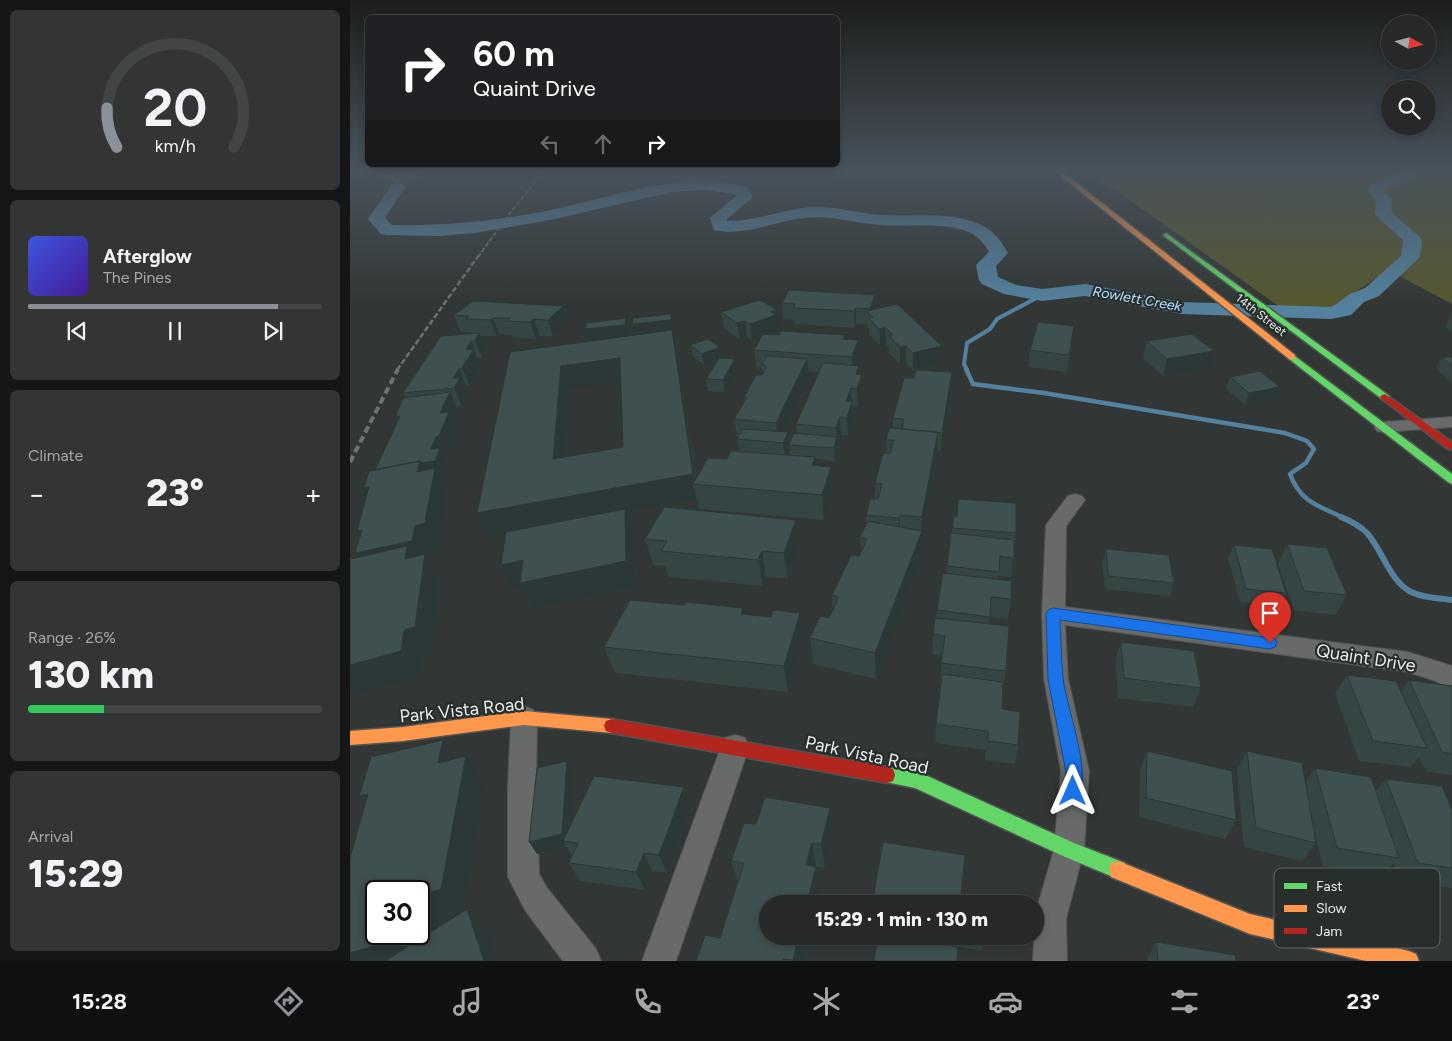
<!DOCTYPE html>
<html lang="en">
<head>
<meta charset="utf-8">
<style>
	:root { --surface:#262928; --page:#323534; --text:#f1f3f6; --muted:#a4a6a8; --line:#424545; --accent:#8c9099 }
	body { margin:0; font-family:Figtree,sans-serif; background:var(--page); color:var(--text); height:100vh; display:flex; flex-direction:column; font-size:19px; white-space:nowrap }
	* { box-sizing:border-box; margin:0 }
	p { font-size:16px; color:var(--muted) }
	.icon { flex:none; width:28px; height:28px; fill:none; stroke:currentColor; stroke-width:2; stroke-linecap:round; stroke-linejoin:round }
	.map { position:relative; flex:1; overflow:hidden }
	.drawer { display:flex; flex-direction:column; gap:10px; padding:10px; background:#151716; width:350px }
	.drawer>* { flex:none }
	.hud { position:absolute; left:15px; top:15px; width:475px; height:152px; border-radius:8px; box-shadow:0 2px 8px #0003,0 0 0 1px var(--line); background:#202124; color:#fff; overflow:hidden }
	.needle { width:32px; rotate:97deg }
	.tools { position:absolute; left:1031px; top:15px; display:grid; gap:10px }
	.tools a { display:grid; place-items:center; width:55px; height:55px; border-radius:50%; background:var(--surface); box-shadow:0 2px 8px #0003,0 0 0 1px var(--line); font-size:25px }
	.speed { position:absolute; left:15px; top:880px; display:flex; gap:10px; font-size:25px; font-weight:700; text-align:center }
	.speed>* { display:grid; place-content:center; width:65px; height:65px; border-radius:50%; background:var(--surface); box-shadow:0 2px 8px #0003,0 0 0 1px var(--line); line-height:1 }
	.speed .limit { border:2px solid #111; border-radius:8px; background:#fff; color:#111 }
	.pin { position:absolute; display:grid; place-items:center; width:42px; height:42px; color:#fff; margin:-51px -21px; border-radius:50% 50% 50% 0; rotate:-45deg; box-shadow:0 0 5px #0007 }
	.pin .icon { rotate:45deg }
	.me { position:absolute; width:55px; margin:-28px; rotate:0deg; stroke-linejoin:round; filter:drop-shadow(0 0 4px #0008) }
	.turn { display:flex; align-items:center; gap:18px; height:105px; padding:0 25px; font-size:22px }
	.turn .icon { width:65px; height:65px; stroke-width:2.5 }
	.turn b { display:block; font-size:35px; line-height:42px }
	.lanes { display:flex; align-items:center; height:48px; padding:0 25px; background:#0003; justify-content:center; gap:25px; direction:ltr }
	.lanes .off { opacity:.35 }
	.big { font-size:38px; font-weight:800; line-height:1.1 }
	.drawer .card { flex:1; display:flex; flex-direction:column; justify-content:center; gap:8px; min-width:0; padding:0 18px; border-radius:8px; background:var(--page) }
	.drawer .dial { align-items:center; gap:0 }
	.dial svg { height:130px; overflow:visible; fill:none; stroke:var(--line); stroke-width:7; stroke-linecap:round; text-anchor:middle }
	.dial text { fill:var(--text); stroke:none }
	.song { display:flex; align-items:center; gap:15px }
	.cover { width:60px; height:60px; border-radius:8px; background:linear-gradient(135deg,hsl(230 70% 55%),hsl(260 70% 35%)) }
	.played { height:5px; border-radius:2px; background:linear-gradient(90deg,var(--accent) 85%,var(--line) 85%) }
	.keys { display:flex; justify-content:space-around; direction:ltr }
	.heat { display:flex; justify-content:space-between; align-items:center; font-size:28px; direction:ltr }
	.charge { height:8px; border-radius:4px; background:linear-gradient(90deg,#34c759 26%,var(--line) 0) }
	.trip { position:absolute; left:409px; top:895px; width:285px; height:50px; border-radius:25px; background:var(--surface); box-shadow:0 2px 8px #0003,0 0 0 1px var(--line); font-weight:800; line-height:50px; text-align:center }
	.menu { display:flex; height:80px; justify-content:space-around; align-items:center; background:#0f1010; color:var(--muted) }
	.menu .icon { width:35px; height:35px }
	.menu .selected { color:var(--accent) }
	.menu b { font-size:22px; color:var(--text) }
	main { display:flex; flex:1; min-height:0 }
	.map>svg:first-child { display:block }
</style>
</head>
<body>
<main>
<section class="drawer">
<div class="card dial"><svg viewBox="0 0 100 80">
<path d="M14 69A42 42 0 1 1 86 69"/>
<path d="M14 69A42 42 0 0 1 8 45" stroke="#8c9099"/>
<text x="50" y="56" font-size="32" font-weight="700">20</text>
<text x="50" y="72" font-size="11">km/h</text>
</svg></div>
<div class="card">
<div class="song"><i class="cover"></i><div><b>Afterglow</b><p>The Pines</p></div></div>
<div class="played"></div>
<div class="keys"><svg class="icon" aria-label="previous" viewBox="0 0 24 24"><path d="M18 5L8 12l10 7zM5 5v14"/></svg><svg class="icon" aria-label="pause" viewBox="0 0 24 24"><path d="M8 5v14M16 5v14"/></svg><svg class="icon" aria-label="next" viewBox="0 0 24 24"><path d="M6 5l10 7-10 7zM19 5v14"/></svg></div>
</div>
<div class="card"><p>Climate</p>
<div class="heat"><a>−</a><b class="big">23°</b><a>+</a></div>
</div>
<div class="card"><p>Range · 26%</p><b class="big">130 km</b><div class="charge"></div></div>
<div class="card"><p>Arrival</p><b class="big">15:29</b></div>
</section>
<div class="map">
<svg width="1102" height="961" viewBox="0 0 1102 961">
	<rect width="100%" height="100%" fill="#323735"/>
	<path fill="#56572f" d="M0 169H83L47 187 44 179 24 173 0 172Z
		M736 169H1102V304L1038 270 980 309 934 310Z"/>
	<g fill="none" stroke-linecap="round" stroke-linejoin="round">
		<path stroke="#54819e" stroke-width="2.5" d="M0 172 24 173 44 179 47 187"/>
		<path stroke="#54819e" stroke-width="4" d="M617 370 614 364 617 343 640 329 647 319 692 295"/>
		<path stroke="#54819e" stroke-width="4.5" d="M616 369 623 384 694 393 935 433 957 441 964 449 956 463 940 474C950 502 969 506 994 518"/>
		<path stroke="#54819e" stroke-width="6" d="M991 517C1001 521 1010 526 1017 533 1033 551 1039 580 1061 592 1073 598 1088 598 1102 600"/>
		<path fill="#54819e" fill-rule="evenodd" d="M1057 169H1072L1067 176 1034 190 1042 200 1041 212 1071 238 1072 245 1069 258 1029 296 1014 302 1001 315 981 319 832 314 735 296 692 301 654 294 632 284 629 280 626 265 639 252C634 242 625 234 614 230 587 222 558 227 530 225 505 223 480 215 454 218 424 221 394 237 364 230L360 218 386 196 385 194 354 190 322 192 200 220 125 233 88 236 37 235 31 234 18 219 42 184H52L55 187 35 218 42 225C97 226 147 221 201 210 265 197 331 170 396 187L403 197 377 219V221C403 221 427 212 452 208 479 204 505 213 531 215 564 217 598 211 629 224 643 229 651 241 658 253L646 266 648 277 666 285 692 289 735 284 832 302 981 307 985 305 1000 294 1015 288 1051 256 1053 240 1027 217 1025 213 1026 200 1017 189 1027 181Z"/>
		<defs>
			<path id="street" d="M1102 417V427L1033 432 1027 431 1024 427 1027 423 1033 422Z
				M725 494 732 496 735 500 716 526 715 607 1058 652 1102 666V689L1083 680 1058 672 715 625 718 679 739 771 734 850 716 919 717 961H683L685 915 704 850 711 771 694 679 692 614 696 525 718 496Z
				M174 706 183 710 187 718 186 785 189 874 197 888 246 949 251 961H213L175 910 158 877V785L161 718 165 710Z
				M385 735 395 738 399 747 326 961H292L371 747 375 738Z"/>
			<path id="fast" d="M816 233 1038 395 1040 397 1038 399H1032L814 236 813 235Z
				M942 354 1102 474V484L1098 482 939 359V355Z
				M537 767 573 774 724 843 775 863 777 870 775 877 768 879 713 856 565 788 531 781 529 775 531 769Z"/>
			<path id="slow" d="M702 169H709L945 355V359H939Z
				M174 711 262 719 268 721 270 726 268 731 262 733 174 725 53 741 0 745V731L53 727Z
				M768 861 900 914 1059 951 1066 954 1069 961H1016L900 934 761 877 759 870 761 863Z"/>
			<path id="jam" d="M1035 394 1102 442V450L1098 449 1032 399 1030 397 1032 395Z
				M262 719 537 767 543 769 545 775 543 781 537 783 262 733 256 731 254 726 256 721Z"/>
		</defs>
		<use href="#street" stroke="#505452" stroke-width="2"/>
		<use href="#fast" stroke="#505452" stroke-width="3"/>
		<use href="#slow" stroke="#505452" stroke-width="3"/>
		<use href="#jam" stroke="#505452" stroke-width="3"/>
		<use href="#street" fill="#676a69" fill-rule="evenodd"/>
		<use href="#fast" fill="#63d668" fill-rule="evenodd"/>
		<use href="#slow" fill="#ff974d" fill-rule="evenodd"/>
		<use href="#jam" fill="#b3261e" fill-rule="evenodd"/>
		<path stroke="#6e7271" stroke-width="2" stroke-dasharray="4.5 2" stroke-linecap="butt" d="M128 257 160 213 196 169"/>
		<path stroke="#6e7271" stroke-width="2.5" stroke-dasharray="5.5 2.5" stroke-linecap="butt" d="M47 370 129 255"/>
		<path stroke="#6e7271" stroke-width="4" stroke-dasharray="7 4" stroke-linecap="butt" d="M0 462 48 369"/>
	</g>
	<path fill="#354544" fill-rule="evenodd" d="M432 303 525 309 591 362 563 370 556 363 550 364 539 353V347L536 344 530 345 519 335V329L517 327V324H506L505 328 445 324 444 320 433 319Z
		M371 312 429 326 428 327V332L421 334 495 335V339L508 340 509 357 506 366H509V375H512V392L508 406H503V419L498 436 491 435 488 444V449L485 461 465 459V465L483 491 474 520 349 509 347 499 276 512 283 535 285 587 183 608 173 588 163 590 151 565 155 535 139 538 160 352 285 335 282 324 321 314 323 325V331L327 352 346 480 389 451 387 439 388 437H387L384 419 394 401V397L413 374 412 368 406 367 404 350 411 338 402 341 397 337 390 340 374 328ZM458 371 469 372 446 424 447 434 439 444 438 432H433L459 376ZM271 381 273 447 214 457 219 389ZM439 445 440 456 435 455Z
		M104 315 218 322 203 337 189 336 186 339 163 337 162 335 149 334 146 336H130L136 350 132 357 128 358V359L131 366 120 386H116L115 389 117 395 112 406H107L108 410 103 421 107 430 98 454 95 455 94 457 99 467 94 480H91L97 493 89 549 79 551 78 559 89 580 81 653 71 656 69 677 4 695 8 557 5 553 10 536 7 531 18 494 14 488 26 470 47 422 56 398 53 393 122 334V332H111Z
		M1101 316H1102V332L1095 327Z
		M797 341 859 368 813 376 793 358Z
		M722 343 716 372 678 367 680 350Z
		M340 345 370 347 372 359 387 371 375 392 358 391 356 379 368 360 354 365 343 356Z
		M1092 357H1102V383L1086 368Z
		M602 372 601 390 591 451H587V456L571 542V557L526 679 463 664 460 638 479 618 483 611 482 595 509 556 511 553 510 537 516 524V515L525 499V483L537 453 536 440 543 428V418L564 378Z
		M880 377 930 387 926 399 895 404 876 389Z
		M604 516 666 533 661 577 648 576V580L661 599 658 619 640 617 639 624 656 671 653 690 652 709 668 745 665 764 635 760 636 750 585 743 586 724 591 682H590L592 655 582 654 583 634 586 618 587 610 596 574Z
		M446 520 449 545 438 579 416 577 413 586 318 577 315 566 303 565 295 539Z
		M937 544 997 595 986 615 944 610 928 564Z
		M884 545 936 593 930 606 890 602 878 558Z
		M756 549 824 583 820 596 755 589 752 562Z
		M334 605 393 608 395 614 421 617 450 613 453 639 438 692 265 673 254 647Z
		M771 642 851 688 843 707 768 698 765 661Z
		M997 675 1051 691 1059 680 1102 686V775L1076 771 1069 757 1061 767 1009 761 985 694Z
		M797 751 886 820 875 839 789 817 790 770Z
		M897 751 955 782 965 768 1026 791 1036 779 1102 810V888L1050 881 1044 863 1032 876 973 866 964 832 966 843 952 861 894 847 887 770Z
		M217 761 224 774 220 826 334 787 341 806 317 873 302 871 295 890 230 881 219 863 222 856 216 847 187 854Z
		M480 808 483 832 475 868 466 867 470 890 453 961H346L370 938 388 882 381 861 406 824Z
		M547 936H635L632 951Z
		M806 942 886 961H797V959Z"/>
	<path fill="#2b3837" d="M525 295V311L520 314V309Z
		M213 306 218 322 203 337 198 320Z
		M506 308V324L505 328 504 311Z
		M427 310 429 326 428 327V332L402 341 400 324 421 312Z
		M321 314 323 325V331L327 352 346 484H343L347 499 276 512 283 535 285 587 183 608 173 588 163 590 151 565 275 513 139 538 127 513 343 474 285 335 282 324Z
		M143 318 149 334 146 336 140 320Z
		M276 318 279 329 278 336 239 340 235 329Z
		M184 319 189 336 186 339 180 322Z
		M395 321 397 337 390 340 387 323Z
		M535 327 536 344 530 345 529 329Z
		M129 333 136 350 132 357 125 341Z
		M508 340 509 357 503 374 502 357Z
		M121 341 131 366 120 386 112 368 116 350Z
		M556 346V363L550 364V347Z
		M592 346 591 362 563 370V353Z
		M370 347 372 359 354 365 352 354Z
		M864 351 859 368 813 376 817 359Z
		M270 358 277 381 219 389 212 484 203 459 211 366Z
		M385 359 387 371 375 392 373 380Z
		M457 359 459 376 429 441 426 423Z
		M509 366V382L512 375V392L508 406 506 374Z
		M109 369 116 386 115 389 117 395 112 406 104 388 103 378Z
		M602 372 601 390 591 451 592 433Z
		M930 387 926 399 895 404 899 393Z
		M501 388 502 404V401L503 419 498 436 496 401Z
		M100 392 108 410 103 421 107 430 98 454 95 455 94 457 99 467 94 480H91L97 493 89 549 79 551 78 559 89 580 81 653 71 656 69 677 4 695 0 690V665L22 579 5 553 19 550 7 531 36 488 70 461 81 449 90 413Z
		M50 416 54 435 45 417Z
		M490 417 491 435 488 444V449L485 461 484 448 487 439 486 428Z
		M438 432 439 445 435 455 433 443Z
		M588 432 587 456 571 542 572 517Z
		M465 457 467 482 462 465Z
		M481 467 483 491 474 520 472 495Z
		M19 487 29 513 14 488Z
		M550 515V540L549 544V518Z
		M446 520 449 545 438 579 434 553Z
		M572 531 571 557 526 679 525 653Z
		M412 551 416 577 413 586 408 560Z
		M393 608 399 634 391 614Z
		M450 613 453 639 438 692 434 666Z
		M93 740 111 765 88 763Z
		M116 756 133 782 112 912 100 915 93 954 70 961H0V953L66 934H69L78 893Z
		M217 761 224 774 219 842 213 841 216 847 187 854 179 842Z
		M334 787 341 806 317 873 309 855Z
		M18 794 32 821 9 796Z
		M480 808 483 832 475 868 471 844Z
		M462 843 466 866 456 865Z
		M294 853 302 871 295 890 286 872Z
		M466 867 470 890 467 904H457Z
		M117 909 137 931 147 961H134Z
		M449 936H459L453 961H443Z"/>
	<path fill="#3e504f" stroke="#2b3837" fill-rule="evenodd" d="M439 290 525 295 520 309 506 308 504 311 443 308 445 304 432 303Z
		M410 300 427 310 421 312 426 315 400 324 395 321 387 323 371 312Z
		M123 301 213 306 198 320 184 319 180 322 157 321 160 318H143L140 320 116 319 119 316 104 315Z
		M547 304 592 346 563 353 556 346 550 347 539 336 543 335 535 327 529 329 519 318 523 317 516 311Z
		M321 314V320L282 324 283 318Z
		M276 318 275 325 235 329 237 323Z
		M688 322 724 326 719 355 680 350Z
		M322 330 343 474 127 513 160 352ZM270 358 273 447 203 459 211 366Z
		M431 331 495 335 493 339 508 340 502 357 404 350 413 334 429 335Z
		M129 333 125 341H121L116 350 124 349 112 368 109 369 103 378H110L104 388 53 393 91 336Z
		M842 334 864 351 817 359 797 341Z
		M358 339 370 347 352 354 340 345Z
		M417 356 457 359 426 423 384 419 397 397H394L406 375H412L417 366 412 365Z
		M1092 357H1102V366Z
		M369 358 385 359 373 380 356 379Z
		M473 363 509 366 506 374 512 375 507 389 501 388 496 401H502L497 418 490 417 486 428 446 424Z
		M566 370 602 372 592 433 552 429 554 419 543 418 554 378H564Z
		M910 371 930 387 899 393 880 377Z
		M100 392 90 413 99 412 89 436 86 437 81 449 90 448 85 461 71 463 70 461 25 470 50 416 45 417 53 398Z
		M539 428 588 432 572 517 550 515 549 518 516 515 520 499H528L532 484 525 483 533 453 540 454 544 440H536Z
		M393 429 438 432 433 443 387 439Z
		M444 433 487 437 484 448 439 445Z
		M381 451 465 457 462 465 481 467 472 495 343 484 358 458 377 459Z
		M70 461 67 472 85 468 75 523 65 526 62 541 5 553 12 530 7 531 19 487 14 488 19 471Z
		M608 499 666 503V533L602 528 604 516 607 517Z
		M314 507 446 520 434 553 412 551 408 560 311 551 317 541 295 539Z
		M275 509 276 561 170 583 173 560 151 565 156 532Z
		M518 521 572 531 525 653 460 638 470 616 479 618 489 597 482 595 501 555 509 556 517 539 510 537Z
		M601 533 664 540V558L650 556 649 572 597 566Z
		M937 544 977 548 997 595 954 591Z
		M884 545 922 549 936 593 896 589Z
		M57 546 55 559 75 554 65 627 54 630 51 651 0 665V559Z
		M756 549 819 555 824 583 758 576Z
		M593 573 662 581 661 599 641 597 640 617 587 610Z
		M280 600 334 605 335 602 393 608 391 614 421 617 423 610 450 613 434 666 254 647Z
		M585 618 659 626 656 671 591 663 595 636 583 634Z
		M771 642 844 651 851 688 774 678Z
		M592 674 653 682 652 709 670 712 668 745 638 741V731L586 724Z
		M997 675 1046 681 1077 748 1023 741Z
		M1059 680 1102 686V754L1092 752Z
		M93 740 88 763 116 756 91 889 78 893 71 933H69V891H26V934H66L0 953V858L18 794 9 796 21 757Z
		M797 751 882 771 886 820 796 798Z
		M897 751 952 763 966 843 906 828Z
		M217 761 212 834 179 842 187 768Z
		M965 768 1021 777 1049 858 987 848Z
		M244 776 334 787 309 855 294 853 286 872 219 863 228 843 213 841Z
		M1036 779 1092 786 1102 810V868L1068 863Z
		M415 797 480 808 471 844 462 843 456 865 466 867 457 904H418V936H449L443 960 433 959 432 961H346L355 935 370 938 394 863 381 861 394 823 406 824Z
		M533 842 615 855 611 895 637 899V904H522Z
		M117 909 134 961H35Z
		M528 936H541L608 947 607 961H524Z
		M806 942 885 955 886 961H808Z"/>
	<linearGradient id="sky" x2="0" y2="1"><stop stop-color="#1c1e1d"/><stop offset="0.56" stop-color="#49535c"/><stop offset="1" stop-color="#49535c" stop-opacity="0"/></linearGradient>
	<rect width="1102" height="304" fill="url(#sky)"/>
	<path fill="#1a73e8" stroke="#114b97" d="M703 608 920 638 925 639 927 643 925 647 920 649 710 620C711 639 711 659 713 678 717 710 741 769 729 797L723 799 717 797 715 791 716 772 698 679 696 614 698 610Z"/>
	<g text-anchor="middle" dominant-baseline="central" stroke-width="4.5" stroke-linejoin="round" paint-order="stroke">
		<g font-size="12" fill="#e9edec" stroke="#272e2c">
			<text transform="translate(911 315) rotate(38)">14th Street</text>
		</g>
		<g font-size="14" font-style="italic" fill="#b6e1ff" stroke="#272e2c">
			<text transform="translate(787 299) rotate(10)">Rowlett Creek</text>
		</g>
		<g font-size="18" fill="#e9edec" stroke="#272e2c">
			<text transform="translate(1016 658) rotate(9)">Quaint Drive</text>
			<text transform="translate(112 710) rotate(-6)">Park Vista Road</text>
			<text transform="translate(517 755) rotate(12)">Park Vista Road</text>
		</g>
	</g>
	<rect x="924" y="868" width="166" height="80" rx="8" fill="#272e2c" stroke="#616766" stroke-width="1"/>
	<rect x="934" y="883" width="23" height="6" fill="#63d668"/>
	<rect x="934" y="905" width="23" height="7" fill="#ff974d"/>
	<rect x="934" y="928" width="23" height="6" fill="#b3261e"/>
	<g font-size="14" fill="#e9edec">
		<text x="966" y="891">Fast</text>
		<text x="966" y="913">Slow</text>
		<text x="966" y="936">Jam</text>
	</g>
</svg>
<div class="tools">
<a><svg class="needle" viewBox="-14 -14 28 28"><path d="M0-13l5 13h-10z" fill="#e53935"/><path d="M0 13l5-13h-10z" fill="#a4a6a8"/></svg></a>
<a><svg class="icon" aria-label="search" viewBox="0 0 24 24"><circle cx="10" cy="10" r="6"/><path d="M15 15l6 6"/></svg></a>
</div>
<div class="speed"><div class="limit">30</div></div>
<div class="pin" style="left:920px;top:643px;background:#d93025"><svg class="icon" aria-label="arrive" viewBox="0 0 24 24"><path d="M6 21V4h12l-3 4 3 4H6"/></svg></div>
<svg class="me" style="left:723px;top:791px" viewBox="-20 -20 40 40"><path d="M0-17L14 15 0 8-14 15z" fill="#1a73e8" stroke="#fff" stroke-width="4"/></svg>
<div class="trip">15:29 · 1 min · 130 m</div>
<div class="hud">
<div class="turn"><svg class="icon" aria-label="right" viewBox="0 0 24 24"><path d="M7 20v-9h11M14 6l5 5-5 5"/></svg><div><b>60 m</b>Quaint Drive</div></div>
<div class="lanes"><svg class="icon off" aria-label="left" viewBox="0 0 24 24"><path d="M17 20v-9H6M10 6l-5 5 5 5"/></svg><svg class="icon off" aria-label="ahead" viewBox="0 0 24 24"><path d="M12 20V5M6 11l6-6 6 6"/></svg><svg class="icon" aria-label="right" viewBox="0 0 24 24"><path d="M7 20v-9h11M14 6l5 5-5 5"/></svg></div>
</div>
</div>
</main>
<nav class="menu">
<b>15:28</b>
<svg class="icon selected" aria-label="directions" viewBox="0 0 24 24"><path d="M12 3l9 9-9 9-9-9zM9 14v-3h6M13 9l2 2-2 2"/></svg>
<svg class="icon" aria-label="music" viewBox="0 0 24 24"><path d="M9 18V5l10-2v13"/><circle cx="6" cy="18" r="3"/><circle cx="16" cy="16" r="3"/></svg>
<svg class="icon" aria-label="phone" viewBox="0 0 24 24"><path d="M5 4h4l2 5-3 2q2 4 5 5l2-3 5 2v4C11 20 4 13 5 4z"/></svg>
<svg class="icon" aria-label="climate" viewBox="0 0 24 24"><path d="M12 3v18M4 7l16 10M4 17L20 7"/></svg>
<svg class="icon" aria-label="car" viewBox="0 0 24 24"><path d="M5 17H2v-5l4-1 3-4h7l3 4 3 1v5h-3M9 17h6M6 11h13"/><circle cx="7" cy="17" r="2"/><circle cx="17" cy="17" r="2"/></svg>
<svg class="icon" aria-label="filters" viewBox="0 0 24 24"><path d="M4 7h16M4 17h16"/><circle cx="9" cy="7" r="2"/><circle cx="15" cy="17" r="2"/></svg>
<b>23°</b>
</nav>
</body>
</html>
